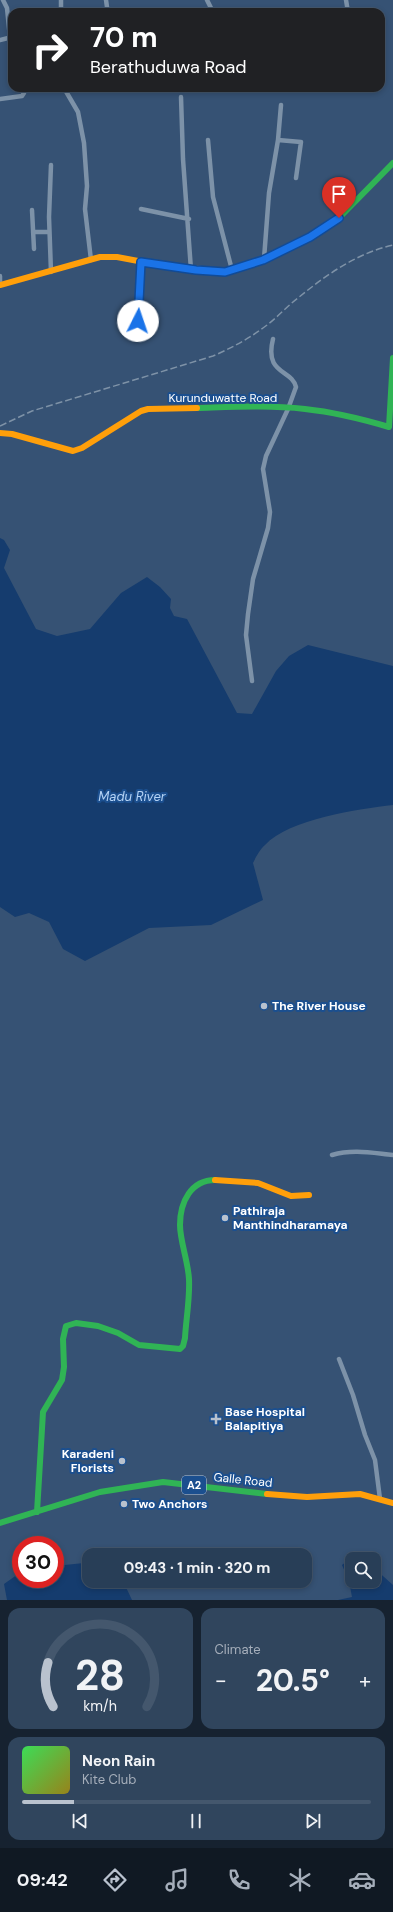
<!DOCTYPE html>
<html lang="en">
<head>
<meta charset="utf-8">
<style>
	:root { --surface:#283e57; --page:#30455d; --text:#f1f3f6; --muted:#a5aeba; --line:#44576d; --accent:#b9c2ce }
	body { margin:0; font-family:"DM Sans",sans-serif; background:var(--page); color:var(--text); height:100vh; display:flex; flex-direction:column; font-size:15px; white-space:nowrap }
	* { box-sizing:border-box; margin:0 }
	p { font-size:13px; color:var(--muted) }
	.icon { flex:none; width:22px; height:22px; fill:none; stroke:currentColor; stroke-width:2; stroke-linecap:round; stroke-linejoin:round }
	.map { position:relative; height:1600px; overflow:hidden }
	.panel { display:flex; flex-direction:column; gap:8px; padding:8px; background:#162230; flex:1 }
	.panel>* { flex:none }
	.guide { position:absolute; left:8px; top:8px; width:377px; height:84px; border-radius:12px; box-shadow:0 2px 6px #0003,0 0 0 1px var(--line); background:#202124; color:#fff; overflow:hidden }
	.fabs { position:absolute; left:345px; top:1552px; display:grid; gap:8px }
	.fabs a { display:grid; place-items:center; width:36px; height:36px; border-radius:8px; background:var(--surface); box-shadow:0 2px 6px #0003,0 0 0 1px var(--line); font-size:20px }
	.speed { position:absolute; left:12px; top:1536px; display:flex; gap:8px; font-size:20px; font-weight:700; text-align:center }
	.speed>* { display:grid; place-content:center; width:52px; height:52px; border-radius:50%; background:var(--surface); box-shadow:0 2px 6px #0003,0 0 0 1px var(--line); line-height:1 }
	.speed .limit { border:6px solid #d22; background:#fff; color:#111 }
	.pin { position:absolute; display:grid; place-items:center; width:34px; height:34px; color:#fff; margin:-41px -17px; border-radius:50% 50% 50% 0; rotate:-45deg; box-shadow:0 0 4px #0007 }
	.pin .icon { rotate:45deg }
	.me { position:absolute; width:44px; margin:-22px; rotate:4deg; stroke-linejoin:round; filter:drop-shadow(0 0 3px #0008) }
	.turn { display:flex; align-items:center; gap:14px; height:84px; padding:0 16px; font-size:18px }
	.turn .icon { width:52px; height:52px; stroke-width:2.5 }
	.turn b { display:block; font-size:28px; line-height:34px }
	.big { font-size:30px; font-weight:700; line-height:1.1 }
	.panel .tile { flex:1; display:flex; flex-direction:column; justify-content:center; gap:6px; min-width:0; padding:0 14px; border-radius:12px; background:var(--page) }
	.panel .dial { align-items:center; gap:0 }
	.dial svg { height:104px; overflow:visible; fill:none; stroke:var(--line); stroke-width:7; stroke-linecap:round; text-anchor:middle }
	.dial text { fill:var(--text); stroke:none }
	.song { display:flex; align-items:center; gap:12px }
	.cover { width:48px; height:48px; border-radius:6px; background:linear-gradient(135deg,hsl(130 70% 55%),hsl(50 70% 35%)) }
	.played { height:4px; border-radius:2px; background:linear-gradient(90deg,var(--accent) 15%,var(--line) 15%) }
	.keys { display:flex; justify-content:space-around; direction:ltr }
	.heat { display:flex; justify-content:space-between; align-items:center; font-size:22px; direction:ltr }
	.panel .tiles { flex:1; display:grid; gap:8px; grid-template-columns:1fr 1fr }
	.tile:last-child { grid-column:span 2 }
	.trip { position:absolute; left:82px; top:1548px; width:230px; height:40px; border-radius:12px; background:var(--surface); box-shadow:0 2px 6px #0003,0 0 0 1px var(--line); font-weight:700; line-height:40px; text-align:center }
	.tabs { display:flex; height:64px; justify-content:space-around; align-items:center; background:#101923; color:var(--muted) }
	.tabs .icon { width:28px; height:28px }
	.tabs .on { color:var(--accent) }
	.tabs b { font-size:18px; color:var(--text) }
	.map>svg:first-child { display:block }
</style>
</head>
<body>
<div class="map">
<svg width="393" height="1600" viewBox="0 0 393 1600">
	<rect width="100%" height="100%" fill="#365274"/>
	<path fill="#153c6e" d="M0 538 4 540 10 550 4 568 36 629 57 636 90 629 121 593 147 577 160 587 171 599 170 608 174 616 187 619 237 713 252 714 276 671 289 656 308 645 393 666V805C359 809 289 819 265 845 260 849 256 857 253 863L263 900 211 925 149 928 85 961 63 949 49 922 29 913 15 917 0 907Z
		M358 1554 364 1559H352V1581H374V1568L393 1585V1600H338L352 1597 349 1581 342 1565 352 1557Z
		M84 1563 89 1564V1581H123L132 1600H7L4 1584 21 1572V1579H55V1566Z"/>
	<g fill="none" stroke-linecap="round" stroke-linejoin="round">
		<path stroke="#7d92a8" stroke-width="4.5" d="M3 0 7 8 10 38
			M106 0 107 7
			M207 0 213 12
			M346 0 348 12
			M61 12V0
			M0 40 12 37
			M64 88 78 112 84 143 87 186 85 209 91 260
			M181 97 183 159 191 270
			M0 99 22 96 24 93V88
			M208 140 213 197 232 270
			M278 140 301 142 296 178
			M141 209 189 219
			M32 210 34 249
			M33 232H49
			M264 259 269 193 278 140 281 105
			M51 272 49 217 51 165
			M0 276V285
			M138 321 141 262
			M252 681 246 635 248 614 253 579 268 528 270 512 263 469 266 456 288 409 296 387C292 369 264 375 273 339
			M332 1155C353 1149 372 1153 393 1155
			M339 1359 353 1395 365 1435 375 1460 380 1499"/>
		<path stroke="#30b455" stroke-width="6" d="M201 269 225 272 263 260 311 237 339 218 393 163
			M197 408C233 407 269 405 305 409 333 412 362 419 389 427L393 358
			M37 1512 43 1412 62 1380 64 1367 63 1339 66 1326 76 1323 98 1326 118 1333 139 1345 180 1349 183 1346 185 1338C186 1319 190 1299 189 1279 188 1261 180 1241 180 1225 180 1202 191 1180 215 1180
			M0 1523 100 1492 163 1482 267 1494"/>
		<path stroke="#ff9f0a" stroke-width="6" d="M0 285 100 257H117L154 264 201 269
			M0 433 12 434 73 451 82 448 141 411 148 409 197 408
			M215 1180 258 1183 291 1196 309 1195
			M267 1494 307 1497 360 1494 393 1503"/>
		<path stroke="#7e92a7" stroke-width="1.5" stroke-dasharray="7 3" stroke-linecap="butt" d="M0 426 32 411 213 356C231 348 247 340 263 328 276 319 286 307 298 298 326 275 357 253 393 245"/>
	</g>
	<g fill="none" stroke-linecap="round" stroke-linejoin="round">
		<defs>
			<path id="route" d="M138 321 141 262 196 270 225 272 263 260 310 237 339 218"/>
		</defs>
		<use href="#route" stroke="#114b97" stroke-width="10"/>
		<use href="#route" stroke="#1a73e8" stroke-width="7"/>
	</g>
	<g fill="#b9c2ce" stroke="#1b4f8f" stroke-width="1.5">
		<circle cx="264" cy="1006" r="4"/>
		<circle cx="225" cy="1218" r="4"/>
		<path d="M214 1413h4v4h4v4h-4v4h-4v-4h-4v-4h4z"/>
		<circle cx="122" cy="1461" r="4"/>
		<circle cx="124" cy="1504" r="4"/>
	</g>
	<g text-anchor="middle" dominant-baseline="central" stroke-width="4" stroke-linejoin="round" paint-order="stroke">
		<rect fill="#1b4f8f" stroke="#bbcadd" stroke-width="1" x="182" y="1476" width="24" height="18" rx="3"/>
		<g font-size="11" font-weight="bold" fill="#fff">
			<text x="194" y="1485">A2</text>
		</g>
		<g font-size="12" fill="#fff" stroke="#1b4f8f">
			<text x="223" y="398">Kurunduwatte Road</text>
			<text transform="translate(243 1480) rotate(6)">Galle Road</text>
		</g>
		<g font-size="12" font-weight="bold" fill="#fff" stroke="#1b4f8f" text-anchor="start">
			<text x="272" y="1006">The River House</text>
			<text x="233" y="1211">Pathiraja<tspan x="233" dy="14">Manthindharamaya</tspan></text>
			<text x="225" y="1412">Base Hospital<tspan x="225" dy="14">Balapitiya</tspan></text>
			<text x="114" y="1454" text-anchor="end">Karadeni<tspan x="114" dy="14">Florists</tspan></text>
			<text x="132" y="1504">Two Anchors</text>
		</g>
		<g font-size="13" font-style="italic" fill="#b5d3f5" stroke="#1b4f8f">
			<text x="132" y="796">Madu River</text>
		</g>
	</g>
</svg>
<div class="fabs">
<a><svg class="icon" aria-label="search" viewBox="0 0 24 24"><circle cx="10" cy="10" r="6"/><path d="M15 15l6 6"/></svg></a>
</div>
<div class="speed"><div class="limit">30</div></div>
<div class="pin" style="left:339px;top:218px;background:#d93025"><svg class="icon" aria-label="arrive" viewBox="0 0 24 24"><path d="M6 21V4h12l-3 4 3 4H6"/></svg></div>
<svg class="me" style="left:138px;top:321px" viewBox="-20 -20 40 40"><circle r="19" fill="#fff"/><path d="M0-13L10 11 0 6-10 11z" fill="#1a73e8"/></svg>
<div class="trip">09:43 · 1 min · 320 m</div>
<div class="guide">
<div class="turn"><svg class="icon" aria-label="right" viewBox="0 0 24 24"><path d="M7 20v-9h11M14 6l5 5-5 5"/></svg><div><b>70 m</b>Berathuduwa Road</div></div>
</div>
</div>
<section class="panel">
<div class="tiles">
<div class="tile dial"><svg viewBox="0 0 100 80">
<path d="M14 69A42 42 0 1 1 86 69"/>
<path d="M14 69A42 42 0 0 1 10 35" stroke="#b9c2ce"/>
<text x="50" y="56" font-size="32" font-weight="700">28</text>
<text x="50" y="72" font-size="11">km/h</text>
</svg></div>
<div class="tile"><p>Climate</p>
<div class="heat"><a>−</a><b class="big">20.5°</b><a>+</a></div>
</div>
<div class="tile">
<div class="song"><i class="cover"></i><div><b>Neon Rain</b><p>Kite Club</p></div></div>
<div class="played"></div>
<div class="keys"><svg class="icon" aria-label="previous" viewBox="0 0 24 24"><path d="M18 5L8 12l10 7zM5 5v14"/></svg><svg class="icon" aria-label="pause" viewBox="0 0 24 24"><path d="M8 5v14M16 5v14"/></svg><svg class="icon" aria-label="next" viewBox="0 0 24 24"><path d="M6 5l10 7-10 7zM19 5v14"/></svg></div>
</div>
</div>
</section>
<nav class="tabs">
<b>09:42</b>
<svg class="icon on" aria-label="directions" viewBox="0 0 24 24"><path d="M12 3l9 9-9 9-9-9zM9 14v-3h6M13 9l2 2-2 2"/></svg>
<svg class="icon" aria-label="music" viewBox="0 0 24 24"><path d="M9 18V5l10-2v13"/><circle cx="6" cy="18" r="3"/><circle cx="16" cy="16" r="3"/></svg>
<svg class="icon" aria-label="phone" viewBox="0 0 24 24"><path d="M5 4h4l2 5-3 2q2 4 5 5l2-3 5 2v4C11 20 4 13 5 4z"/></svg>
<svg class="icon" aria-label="climate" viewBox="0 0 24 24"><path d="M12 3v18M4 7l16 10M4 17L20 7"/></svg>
<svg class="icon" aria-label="car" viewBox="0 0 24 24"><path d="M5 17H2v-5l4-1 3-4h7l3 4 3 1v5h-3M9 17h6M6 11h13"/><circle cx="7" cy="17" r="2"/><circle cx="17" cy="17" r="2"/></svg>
</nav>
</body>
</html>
